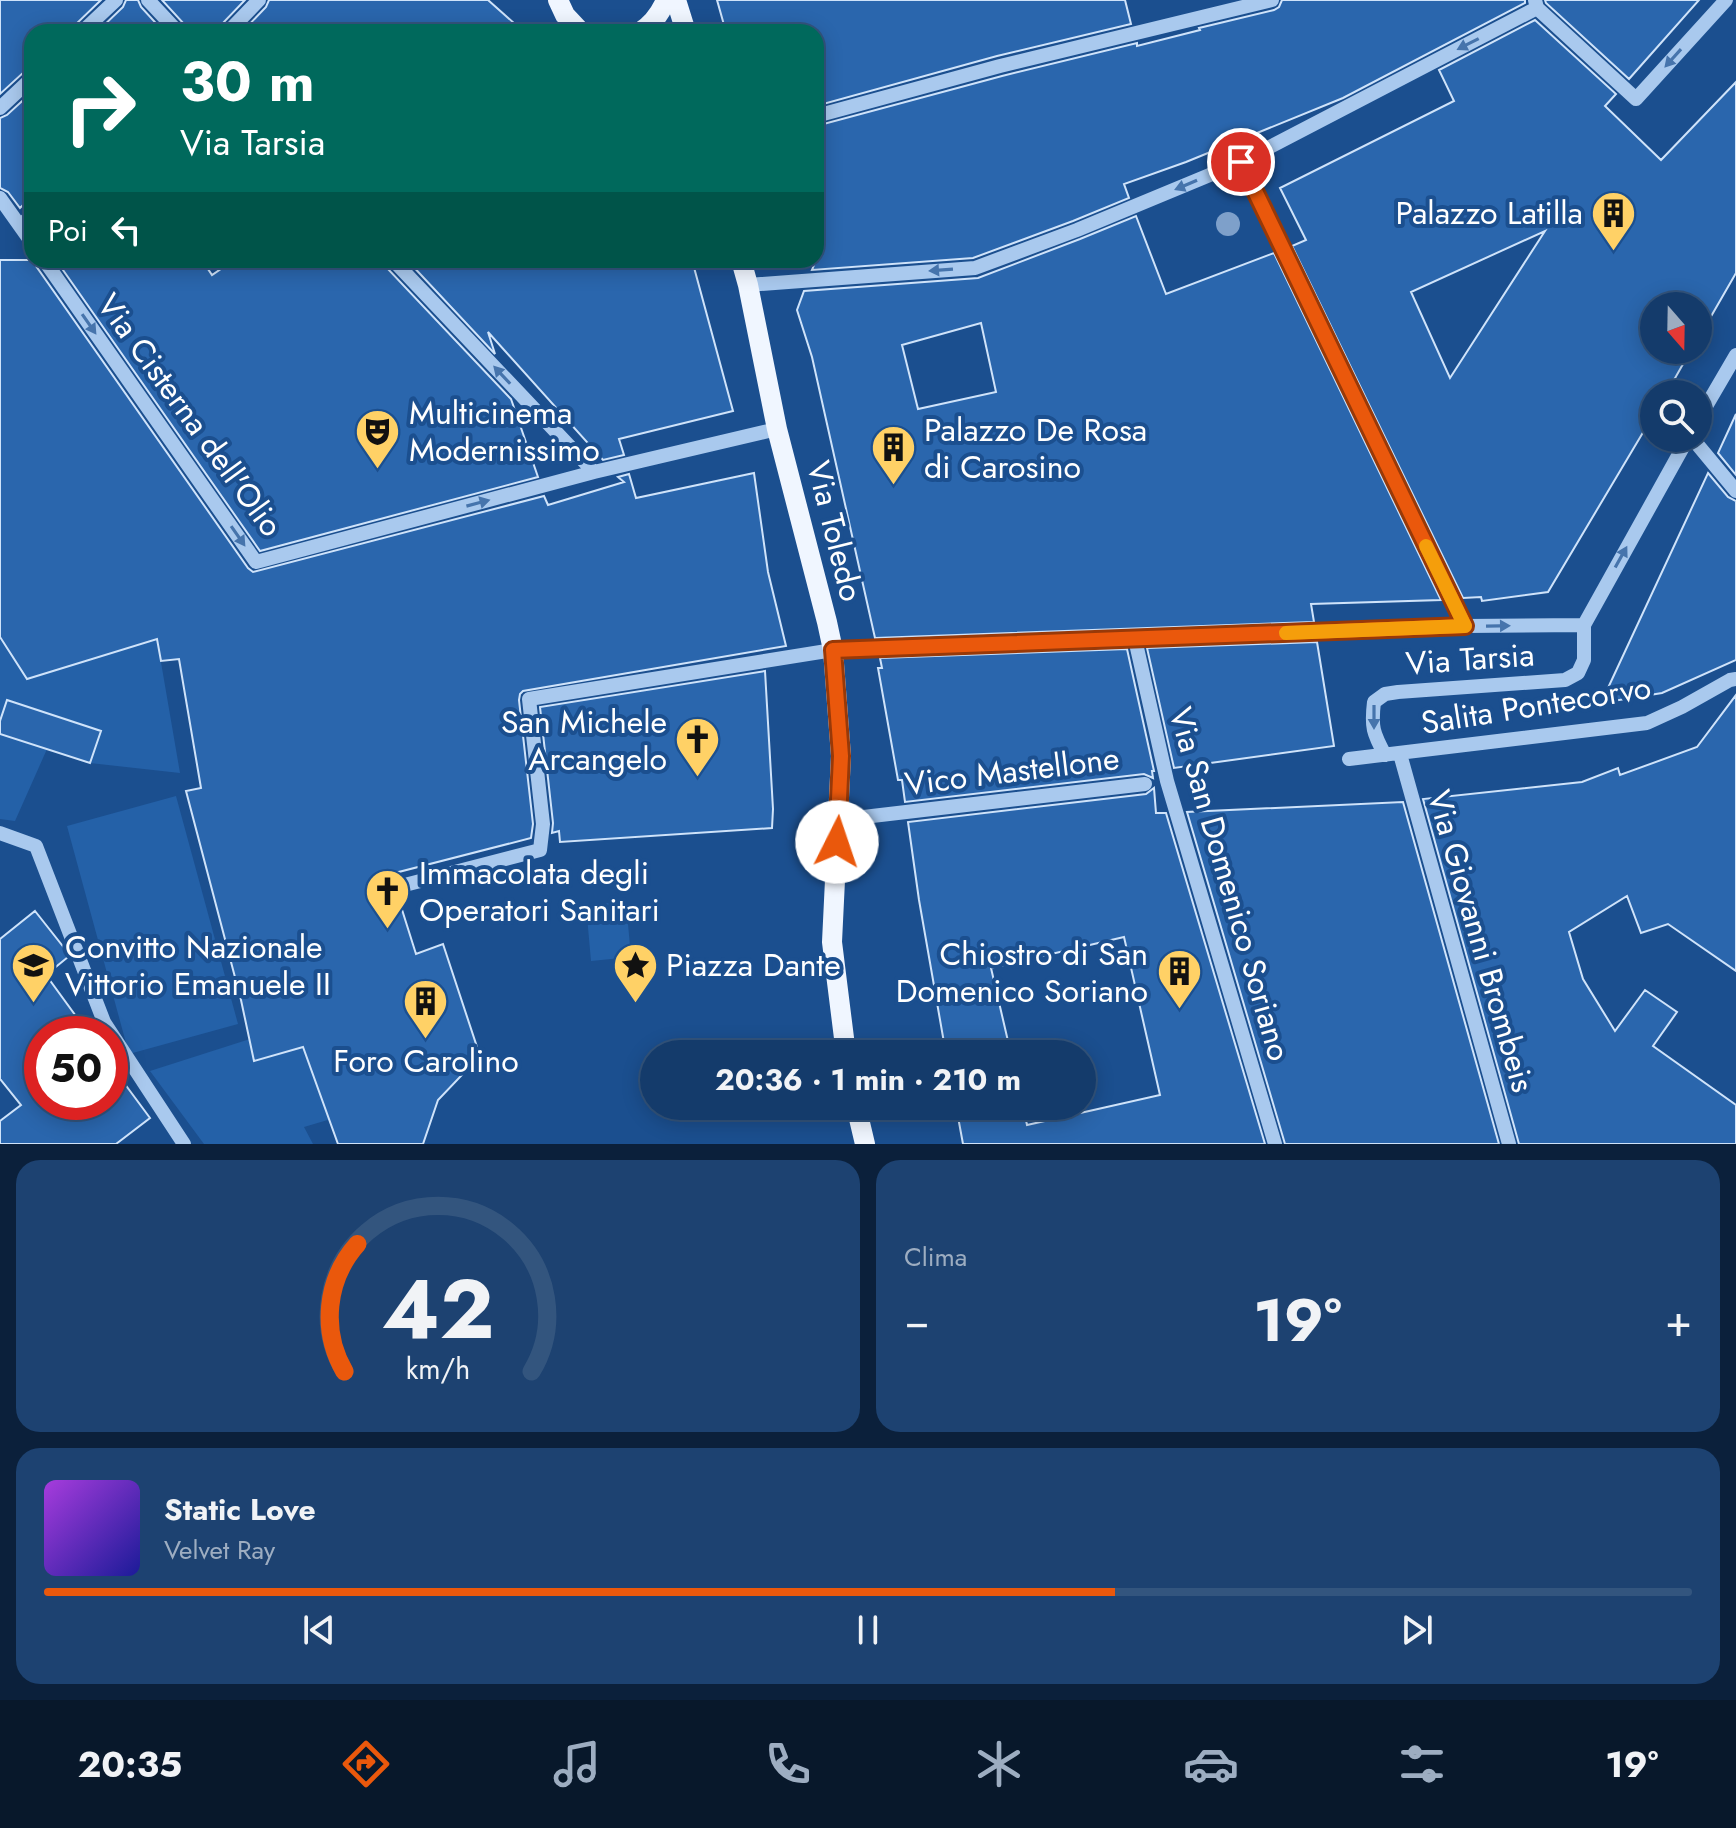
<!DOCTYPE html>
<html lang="it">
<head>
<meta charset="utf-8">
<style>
	:root { --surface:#143b6b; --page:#1d4271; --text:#f1f3f6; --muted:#9dadc1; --line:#33557e; --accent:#ea580c }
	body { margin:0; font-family:Jost,sans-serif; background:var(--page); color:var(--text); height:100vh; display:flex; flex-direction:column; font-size:30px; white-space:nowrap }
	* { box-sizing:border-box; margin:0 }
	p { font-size:26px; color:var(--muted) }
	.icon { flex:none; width:44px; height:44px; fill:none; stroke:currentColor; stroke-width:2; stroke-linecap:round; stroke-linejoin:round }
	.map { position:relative; height:1144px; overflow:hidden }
	.details { display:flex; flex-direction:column; gap:16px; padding:16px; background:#0b203b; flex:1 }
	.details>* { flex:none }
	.hud { position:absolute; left:24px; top:24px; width:800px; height:244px; border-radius:24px; box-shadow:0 4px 20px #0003,0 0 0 2px var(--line); background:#00695c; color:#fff; overflow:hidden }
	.needle { width:52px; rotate:160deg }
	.controls { position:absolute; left:1640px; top:292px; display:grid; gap:16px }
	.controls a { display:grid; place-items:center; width:72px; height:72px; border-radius:50%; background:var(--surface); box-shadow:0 4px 20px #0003,0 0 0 2px var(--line); font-size:40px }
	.speed { position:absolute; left:24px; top:1016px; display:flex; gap:16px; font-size:40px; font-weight:700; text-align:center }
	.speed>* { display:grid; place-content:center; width:104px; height:104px; border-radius:50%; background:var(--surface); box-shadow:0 4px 20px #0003,0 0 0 2px var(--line); line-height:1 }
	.speed .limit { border:12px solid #d22; background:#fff; color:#111 }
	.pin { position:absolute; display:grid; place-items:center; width:68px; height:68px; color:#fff; margin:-34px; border:4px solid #fff; border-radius:50%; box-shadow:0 2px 8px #0007 }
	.me { position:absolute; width:88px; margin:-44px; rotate:4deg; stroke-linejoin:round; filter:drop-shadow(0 0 6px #0008) }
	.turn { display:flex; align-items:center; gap:28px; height:168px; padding:0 24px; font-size:36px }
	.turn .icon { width:104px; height:104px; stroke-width:2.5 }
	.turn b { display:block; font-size:56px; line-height:68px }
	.then { display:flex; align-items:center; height:76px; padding:0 24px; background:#0003; gap:16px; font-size:30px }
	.big { font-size:60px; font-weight:700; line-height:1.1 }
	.details .tile { flex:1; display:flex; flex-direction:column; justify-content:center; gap:12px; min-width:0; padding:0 28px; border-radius:24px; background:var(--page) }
	.details .dial { align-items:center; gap:0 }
	.dial svg { height:208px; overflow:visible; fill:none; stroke:var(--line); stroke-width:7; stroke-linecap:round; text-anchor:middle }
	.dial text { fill:var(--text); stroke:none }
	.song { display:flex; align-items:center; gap:24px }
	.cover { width:96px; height:96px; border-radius:12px; background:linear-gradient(135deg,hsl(280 70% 55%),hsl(240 70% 35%)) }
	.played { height:8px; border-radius:4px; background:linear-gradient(90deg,var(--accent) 65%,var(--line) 65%) }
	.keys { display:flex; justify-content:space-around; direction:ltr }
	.heat { display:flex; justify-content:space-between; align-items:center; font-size:44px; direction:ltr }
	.details .tiles { flex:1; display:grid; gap:16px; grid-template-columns:1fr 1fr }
	.tile:last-child { grid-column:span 2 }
	.trip { position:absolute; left:640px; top:1040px; width:456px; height:80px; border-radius:40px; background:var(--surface); box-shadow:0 4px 20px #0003,0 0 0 2px var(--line); font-weight:700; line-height:80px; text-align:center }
	.tabs { display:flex; height:128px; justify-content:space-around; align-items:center; background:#08182b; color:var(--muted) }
	.tabs .icon { width:56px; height:56px }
	.tabs .active { color:var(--accent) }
	.tabs b { font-size:36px; color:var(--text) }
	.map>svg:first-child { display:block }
</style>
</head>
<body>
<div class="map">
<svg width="1736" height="1144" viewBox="0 0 1736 1144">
	<rect width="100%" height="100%" fill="#1b4f8f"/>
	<path fill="#2461a8" d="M0 637 12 656 47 673 157 639 180 773 90 763 101 731 7 700 0 721Z
		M0 734 47 749 15 821 0 819Z
		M176 796 238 1024 129 1054 67 826Z
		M626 902 631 957 591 961 586 905Z
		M250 1039 255 1061 303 1047 312 1072 348 1114 304 1127 313 1144H204L150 1071Z"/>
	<path fill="#2a66ad" stroke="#cfe3fa" stroke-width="2" fill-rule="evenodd" d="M0 0H101L75 25 72 32H32V68L25 71 0 94Z
		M126 0H138L141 7 164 32H97L123 7Z
		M162 0H245L221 25 218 32H188L185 25Z
		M269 0H488L524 32H242L266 7Z
		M717 0H1125L1131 24 997 56 816 106V32H726Z
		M1282 0H1525V3L1343 98 1186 162 1124 184 1129 198 1073 221 973 258 812 270 816 260V126L1002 76 1137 43V46L1200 30 1199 28 1274 10 1279 7Z
		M1545 0H1699L1629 79 1546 3Z
		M1535 20 1616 94 1605 106 1661 160 1736 82V273L1698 339V306H1654V350H1691L1666 394H1654V414L1548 592 1482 601 1481 597 1463 598 1292 246 1306 240 1280 188 1454 101 1439 70ZM1545 231 1450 378 1411 292Z
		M32 92V196L20 208 8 192 0 188V118L7 115Z
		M1136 216 1166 294 1274 253 1441 600 1311 604 1314 622 875 638 812 357 797 310 804 291 978 278 1080 239ZM981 323 996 392 918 409 902 345Z
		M0 260H34L36 266 248 568 253 572 544 496 548 505 624 482 618 477 629 474 636 498 754 473 768 572 786 646 523 691 520 694 519 700 533 824 531 838 391 874 393 878 388 884V890L390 894 398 897 416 954 443 944 480 1056 438 1100 423 1144H338L303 1047 254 1061 241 1000 186 791 201 788 179 659 161 661 157 639 27 679 0 637Z
		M56 260H202L212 275 234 260H383L386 267 511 399 538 477 260 551Z
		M407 260H692L733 411 619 439 624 455 603 460 488 332 495 354Z
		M1736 414V475L1718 453Z
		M1708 473 1728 497 1736 501V660L1662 693 1601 703Z
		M1317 642 1334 746 1174 768 1147 648Z
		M1127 649 1154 771H1152L1153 778 1144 774 905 802 902 780H898L878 668H882L880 658Z
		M765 671 773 809 772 828 560 842 559 831 552 833 553 823 540 707Z
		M1736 695V971L1668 924 1641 933 1627 896 1569 932 1583 979 1615 1031 1645 990 1677 1012 1653 1046 1736 1105V1144H1519L1423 799 1582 782 1618 768 1620 775 1697 747Z
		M7 700 101 731 90 763 0 734V721Z
		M1154 788 1156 813H1166L1265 1144H963L956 1106H1023L1027 1125 1160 1095 1124 937 991 968 1011 1054H946L919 900 908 822 1146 794Z
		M1403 802 1499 1144H1285L1187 812Z
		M35 911 65 949 68 957 46 975 89 1034H42V1102H110V1064L150 1118 116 1144H0V1121L21 1105 0 1079V939Z"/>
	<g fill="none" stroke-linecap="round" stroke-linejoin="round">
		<path stroke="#a9c9ee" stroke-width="14" d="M148 0 178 32
			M1535 0 1537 8 1636 99 1726 0
			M82 32 116 0
			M228 32 259 0
			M0 108 32 78
			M816 116 1000 66 1272 0
			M1241 162 1465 626
			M0 198 32 243
			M20 226 32 215
			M44 260 256 562 594 472 777 429
			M393 260 594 472
			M748 285 975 268 1077 230 1241 162 1537 8
			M1698 420 1736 355
			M1692 438 1736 491
			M1135 639 1167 781 1275 1144
			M1400 754 1509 1144
			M1385 755C1373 733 1371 727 1374 702L1385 694 1398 692 1565 680 1578 673 1584 660V625L1688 438
			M1349 759 1647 723 1682 707 1730 680 1736 679
			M838 820 1145 784
			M0 833 36 846 104 1022 184 1144
			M397 887 540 850 543 824 529 699 833 650 1465 626 1584 625"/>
		<path stroke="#f0f6ff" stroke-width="20" d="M558 0 565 15 581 32
			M676 0 686 32
			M640 32C653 24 660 14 666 0
			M741 260 748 285 777 429 827 622 833 650 841 756 832 942 846 1054
			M856 1106 865 1144"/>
	</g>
	<circle fill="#7ea0ca" cx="1228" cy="224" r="12"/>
	<defs><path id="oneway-solid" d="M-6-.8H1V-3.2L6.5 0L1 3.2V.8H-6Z" transform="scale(2)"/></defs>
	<g fill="#4674ac">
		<use href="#oneway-solid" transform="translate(1468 44) rotate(153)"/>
		<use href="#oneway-solid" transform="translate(1673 58) rotate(132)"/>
		<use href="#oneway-solid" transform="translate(1186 185) rotate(157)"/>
		<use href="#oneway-solid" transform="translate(941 270) rotate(176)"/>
		<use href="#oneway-solid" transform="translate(89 324) rotate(55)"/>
		<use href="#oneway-solid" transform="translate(502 375) rotate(-133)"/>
		<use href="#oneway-solid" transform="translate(478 503) rotate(-15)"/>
		<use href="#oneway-solid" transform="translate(238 536) rotate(55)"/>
		<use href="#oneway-solid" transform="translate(1621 557) rotate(-61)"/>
		<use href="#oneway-solid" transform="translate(1498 626) rotate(-1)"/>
		<use href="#oneway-solid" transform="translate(1374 717) rotate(90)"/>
	</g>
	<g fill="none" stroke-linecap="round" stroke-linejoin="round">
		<defs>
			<path id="route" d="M837 842 841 756 833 650 1465 626 1241 162"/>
		</defs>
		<use href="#route" stroke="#983908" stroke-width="20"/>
		<use href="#route" stroke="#ea580c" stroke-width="14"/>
		<path stroke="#f59e0b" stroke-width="14" d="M1286 633 1465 626 1426 546"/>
	</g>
	<defs>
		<symbol id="building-pin" viewBox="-11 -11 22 30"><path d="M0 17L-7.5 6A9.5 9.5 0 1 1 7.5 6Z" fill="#ffd166" stroke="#1b4f8f"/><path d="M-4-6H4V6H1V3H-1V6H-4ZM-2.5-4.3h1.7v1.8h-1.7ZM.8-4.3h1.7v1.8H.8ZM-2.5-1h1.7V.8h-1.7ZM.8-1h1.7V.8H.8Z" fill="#111"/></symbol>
		<symbol id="theatre-pin" viewBox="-11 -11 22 30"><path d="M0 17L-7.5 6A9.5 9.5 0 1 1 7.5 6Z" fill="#ffd166" stroke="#1b4f8f"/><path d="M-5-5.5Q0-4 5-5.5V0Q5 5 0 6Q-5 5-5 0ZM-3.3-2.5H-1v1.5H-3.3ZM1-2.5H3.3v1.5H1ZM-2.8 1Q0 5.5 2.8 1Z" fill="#111"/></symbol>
		<symbol id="church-pin" viewBox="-11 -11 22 30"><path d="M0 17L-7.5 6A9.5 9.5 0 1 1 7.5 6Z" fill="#ffd166" stroke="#1b4f8f"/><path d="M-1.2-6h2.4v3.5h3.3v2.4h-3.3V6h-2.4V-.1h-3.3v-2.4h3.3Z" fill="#111"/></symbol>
		<symbol id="university-pin" viewBox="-11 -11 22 30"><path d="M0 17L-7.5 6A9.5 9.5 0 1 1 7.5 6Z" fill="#ffd166" stroke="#1b4f8f"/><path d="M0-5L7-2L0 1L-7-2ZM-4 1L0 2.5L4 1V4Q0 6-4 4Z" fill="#111"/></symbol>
		<symbol id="sight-pin" viewBox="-11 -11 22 30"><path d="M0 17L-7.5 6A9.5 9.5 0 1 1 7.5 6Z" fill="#ffd166" stroke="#1b4f8f"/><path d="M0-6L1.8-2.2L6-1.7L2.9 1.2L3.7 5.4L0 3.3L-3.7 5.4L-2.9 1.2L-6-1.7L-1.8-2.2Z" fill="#111"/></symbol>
	</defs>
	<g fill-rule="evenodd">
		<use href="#building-pin" x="1588" y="188" width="51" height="69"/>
		<use href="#theatre-pin" x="352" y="406" width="51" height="69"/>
		<use href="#building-pin" x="868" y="422" width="51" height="69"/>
		<use href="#church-pin" x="672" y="714" width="51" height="69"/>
		<use href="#church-pin" x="362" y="866" width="51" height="69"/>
		<use href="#university-pin" x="8" y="940" width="51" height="69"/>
		<use href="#sight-pin" x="610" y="940" width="51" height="69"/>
		<use href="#building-pin" x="1154" y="946" width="51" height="69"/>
		<use href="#building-pin" x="400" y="976" width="51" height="69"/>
	</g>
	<g text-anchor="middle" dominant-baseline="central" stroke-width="8" stroke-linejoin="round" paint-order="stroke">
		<g font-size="32" fill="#fff" stroke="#1b4f8f" text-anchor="start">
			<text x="1583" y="213" text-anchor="end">Palazzo Latilla</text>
			<text x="409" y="413">Multicinema<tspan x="409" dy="37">Modernissimo</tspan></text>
			<text x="924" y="430">Palazzo De Rosa<tspan x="924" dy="37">di Carosino</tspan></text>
			<text x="667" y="722" text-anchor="end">San Michele<tspan x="667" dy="37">Arcangelo</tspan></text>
			<text x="419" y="873">Immacolata degli<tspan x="419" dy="37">Operatori Sanitari</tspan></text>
			<text x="65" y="947">Convitto Nazionale<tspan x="65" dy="37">Vittorio Emanuele II</tspan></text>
			<text x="1148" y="954" text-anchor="end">Chiostro di San<tspan x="1148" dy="37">Domenico Soriano</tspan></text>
			<text x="666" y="965">Piazza Dante</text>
			<text x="426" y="1061" text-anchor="middle">Foro Carolino</text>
		</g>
		<g font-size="32" fill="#fff" stroke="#1b4f8f">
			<text transform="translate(190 415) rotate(54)">Via Cisterna dell'Olio</text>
			<text transform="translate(835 531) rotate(76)">Via Toledo</text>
			<text transform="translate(1470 659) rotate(-4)">Via Tarsia</text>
			<text transform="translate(1536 705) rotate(-9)">Salita Pontecorvo</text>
			<text transform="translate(1012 771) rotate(-7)">Vico Mastellone</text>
			<text transform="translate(1230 884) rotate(74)">Via San Domenico Soriano</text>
			<text transform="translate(1481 941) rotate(74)">Via Giovanni Brombeis</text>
		</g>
	</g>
</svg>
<div class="controls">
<a><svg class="needle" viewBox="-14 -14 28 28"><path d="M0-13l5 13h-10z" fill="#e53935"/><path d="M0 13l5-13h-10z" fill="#9dadc1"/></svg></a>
<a><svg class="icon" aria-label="search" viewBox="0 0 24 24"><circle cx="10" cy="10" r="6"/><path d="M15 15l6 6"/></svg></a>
</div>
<div class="speed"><div class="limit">50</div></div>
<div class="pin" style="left:1241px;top:162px;background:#d93025"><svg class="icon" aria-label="arrive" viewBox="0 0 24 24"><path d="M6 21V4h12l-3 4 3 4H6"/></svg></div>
<svg class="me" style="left:837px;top:842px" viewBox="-20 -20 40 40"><circle r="19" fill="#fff"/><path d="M0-13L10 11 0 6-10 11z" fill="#ea580c"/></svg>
<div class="trip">20:36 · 1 min · 210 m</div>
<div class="hud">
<div class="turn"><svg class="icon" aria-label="right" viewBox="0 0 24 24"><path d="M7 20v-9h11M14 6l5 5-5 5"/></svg><div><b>30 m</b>Via Tarsia</div></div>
<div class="then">Poi<svg class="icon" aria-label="left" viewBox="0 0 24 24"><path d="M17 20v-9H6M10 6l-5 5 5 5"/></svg></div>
</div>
</div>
<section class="details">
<div class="tiles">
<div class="tile dial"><svg viewBox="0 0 100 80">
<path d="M14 69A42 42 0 1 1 86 69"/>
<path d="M14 69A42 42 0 0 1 19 20" stroke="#ea580c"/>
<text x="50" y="56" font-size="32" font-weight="700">42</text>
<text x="50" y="72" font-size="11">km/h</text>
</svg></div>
<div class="tile"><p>Clima</p>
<div class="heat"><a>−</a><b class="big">19°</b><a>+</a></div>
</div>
<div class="tile">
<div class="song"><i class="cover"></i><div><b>Static Love</b><p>Velvet Ray</p></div></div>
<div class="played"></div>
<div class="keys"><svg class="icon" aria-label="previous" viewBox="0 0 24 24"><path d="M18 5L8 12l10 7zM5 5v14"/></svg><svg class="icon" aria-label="pause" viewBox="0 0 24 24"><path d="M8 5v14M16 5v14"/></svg><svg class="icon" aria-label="next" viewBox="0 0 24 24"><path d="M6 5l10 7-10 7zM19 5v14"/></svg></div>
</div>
</div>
</section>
<nav class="tabs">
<b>20:35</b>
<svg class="icon active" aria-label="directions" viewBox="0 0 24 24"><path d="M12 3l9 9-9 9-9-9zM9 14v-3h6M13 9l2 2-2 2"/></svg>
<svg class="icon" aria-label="music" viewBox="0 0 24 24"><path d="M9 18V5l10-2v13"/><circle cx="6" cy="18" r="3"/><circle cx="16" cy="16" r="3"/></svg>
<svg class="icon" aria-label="phone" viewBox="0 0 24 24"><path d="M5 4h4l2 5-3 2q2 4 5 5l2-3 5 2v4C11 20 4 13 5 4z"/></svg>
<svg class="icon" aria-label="climate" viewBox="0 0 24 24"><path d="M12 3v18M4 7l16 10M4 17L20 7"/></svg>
<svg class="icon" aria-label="car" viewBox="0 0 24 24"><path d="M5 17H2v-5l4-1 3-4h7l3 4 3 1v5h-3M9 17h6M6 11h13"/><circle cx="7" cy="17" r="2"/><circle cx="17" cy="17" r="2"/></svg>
<svg class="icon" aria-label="filters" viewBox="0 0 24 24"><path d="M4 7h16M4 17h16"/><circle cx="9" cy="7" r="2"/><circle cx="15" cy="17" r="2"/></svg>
<b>19°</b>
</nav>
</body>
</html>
